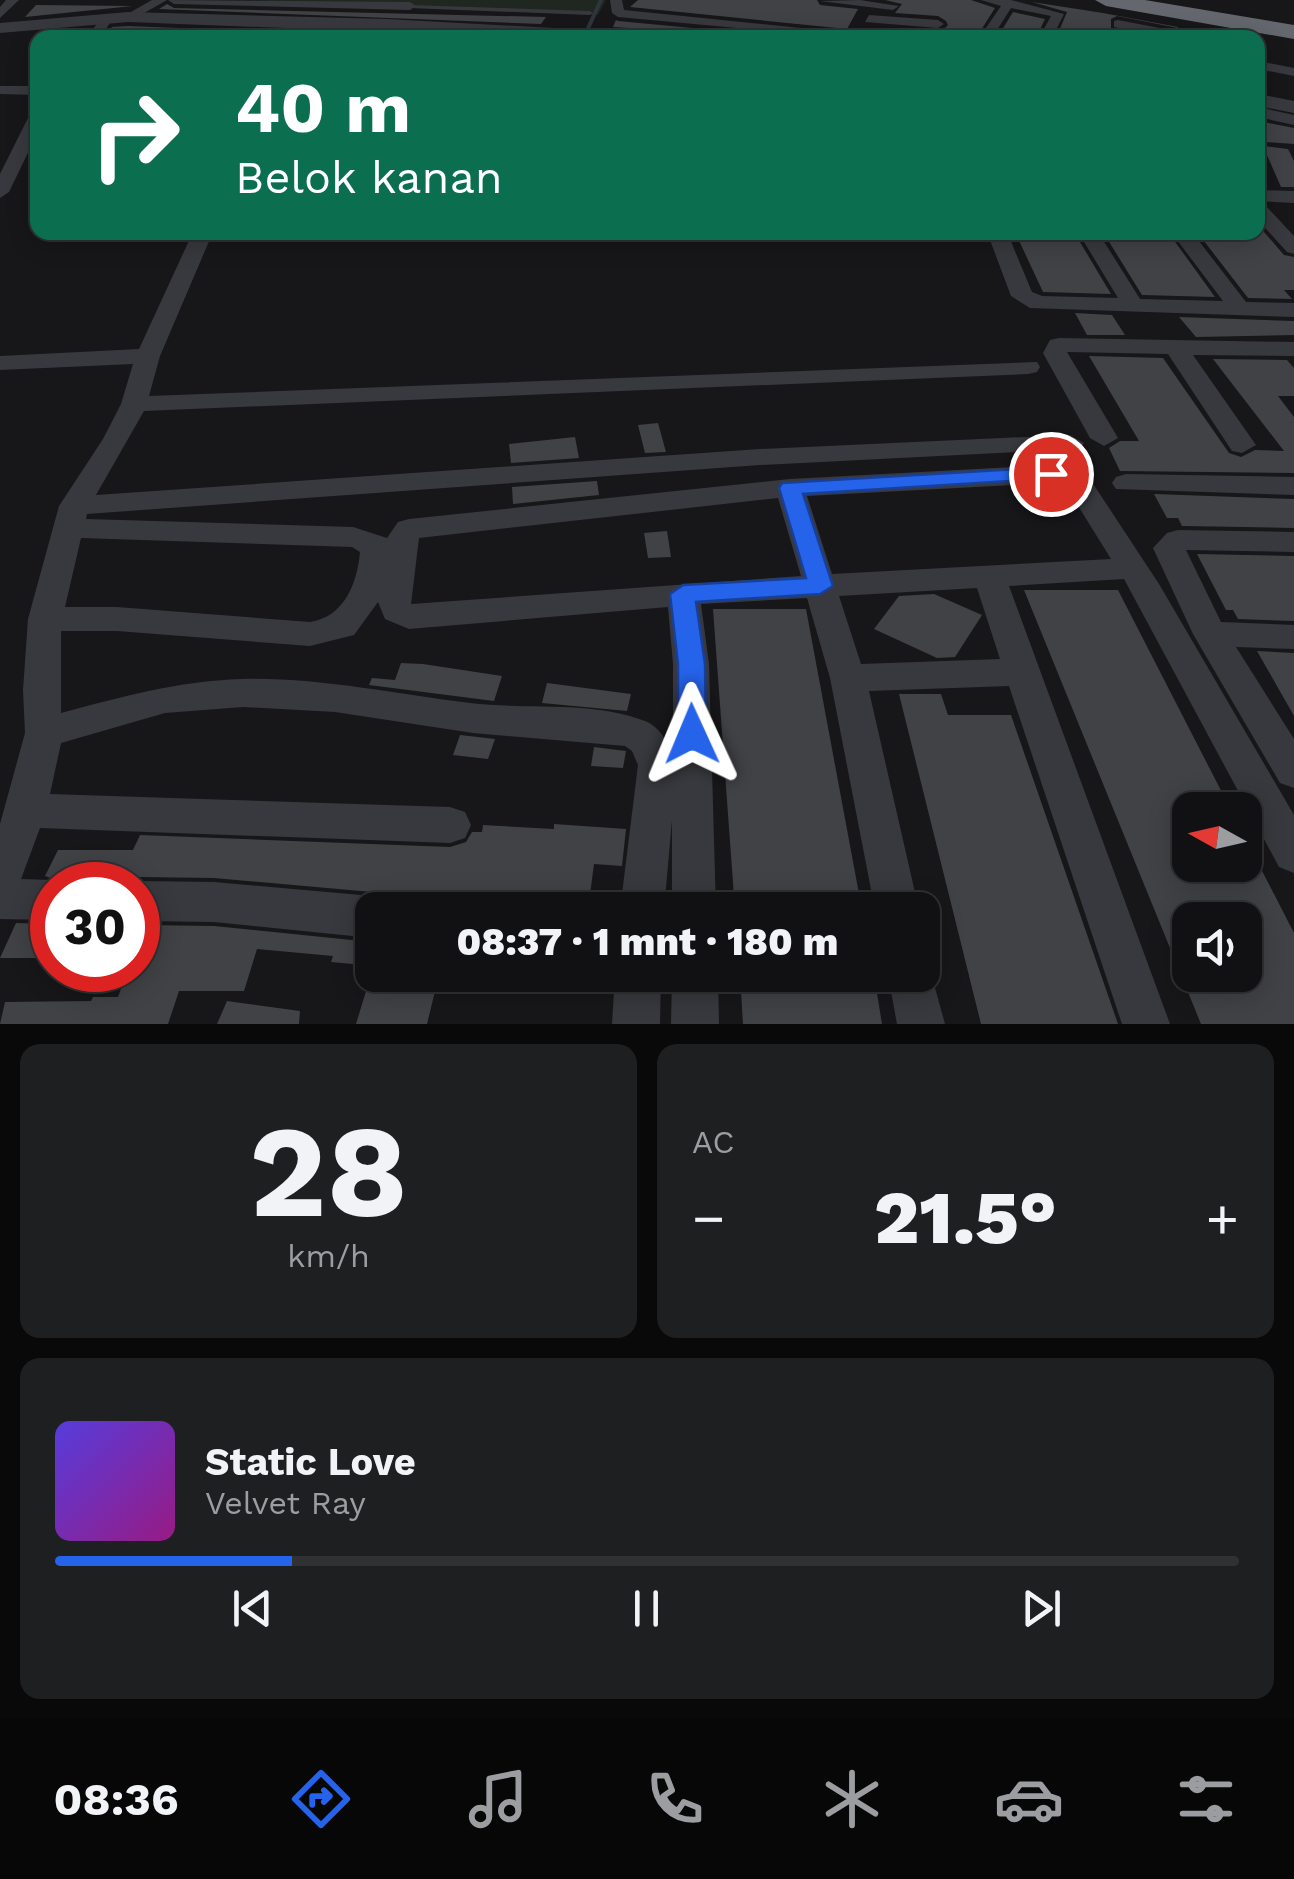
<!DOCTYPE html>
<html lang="id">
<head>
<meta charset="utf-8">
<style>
	:root { --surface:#111113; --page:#1e1f21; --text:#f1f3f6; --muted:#9c9da0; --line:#303133; --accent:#2563eb }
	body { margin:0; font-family:"Work Sans",sans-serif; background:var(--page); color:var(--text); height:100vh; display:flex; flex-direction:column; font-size:38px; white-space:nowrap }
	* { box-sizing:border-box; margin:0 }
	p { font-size:32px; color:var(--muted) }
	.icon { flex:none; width:55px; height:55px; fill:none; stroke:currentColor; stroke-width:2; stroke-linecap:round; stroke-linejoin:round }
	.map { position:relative; height:1024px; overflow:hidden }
	.details { display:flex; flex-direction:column; gap:20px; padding:20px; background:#09090a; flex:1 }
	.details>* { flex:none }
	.banner { position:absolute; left:30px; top:30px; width:1235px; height:210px; border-radius:20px; box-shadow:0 5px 25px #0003,0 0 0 2px var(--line); background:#0b6e4f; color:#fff; overflow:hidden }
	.needle { width:65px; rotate:278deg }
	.controls { position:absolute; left:1172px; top:792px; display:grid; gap:20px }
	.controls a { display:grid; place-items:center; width:90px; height:90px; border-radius:20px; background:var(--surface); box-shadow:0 5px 25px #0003,0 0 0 2px var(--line); font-size:50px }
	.speed { position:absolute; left:30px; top:862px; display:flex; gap:20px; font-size:50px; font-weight:700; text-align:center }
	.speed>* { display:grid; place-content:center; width:130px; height:130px; border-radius:50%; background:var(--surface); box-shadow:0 5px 25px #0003,0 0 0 2px var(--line); line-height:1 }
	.speed .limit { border:15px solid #d22; background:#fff; color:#111 }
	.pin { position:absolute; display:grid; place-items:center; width:85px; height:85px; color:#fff; margin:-42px; border:5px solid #fff; border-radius:50%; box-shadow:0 2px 10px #0007 }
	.me { position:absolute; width:110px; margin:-55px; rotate:359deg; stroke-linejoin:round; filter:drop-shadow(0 0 8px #0008) }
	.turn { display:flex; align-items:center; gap:35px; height:210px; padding:0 40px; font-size:45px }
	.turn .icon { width:130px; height:130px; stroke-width:2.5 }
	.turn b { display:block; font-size:70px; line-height:85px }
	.big { font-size:75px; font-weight:800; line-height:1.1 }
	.details .tile { flex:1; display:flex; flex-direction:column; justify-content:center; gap:15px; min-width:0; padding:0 35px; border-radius:20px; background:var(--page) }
	.details .dial { align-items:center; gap:0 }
	.dial b { font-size:130px; line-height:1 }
	.song { display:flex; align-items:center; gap:30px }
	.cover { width:120px; height:120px; border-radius:15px; background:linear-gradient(135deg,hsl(250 70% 55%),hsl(310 70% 35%)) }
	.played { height:10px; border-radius:5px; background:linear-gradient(90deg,var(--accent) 20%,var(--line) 20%) }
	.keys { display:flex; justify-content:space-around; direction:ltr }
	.heat { display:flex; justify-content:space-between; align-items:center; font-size:55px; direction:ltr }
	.details .tiles { flex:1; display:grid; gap:20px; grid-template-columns:1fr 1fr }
	.tile:last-child { grid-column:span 2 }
	.trip { position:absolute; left:355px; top:892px; width:585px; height:100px; border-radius:20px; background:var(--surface); box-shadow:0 5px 25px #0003,0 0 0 2px var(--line); font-weight:800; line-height:100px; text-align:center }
	.tab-bar { display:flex; height:160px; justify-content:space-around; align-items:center; background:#070708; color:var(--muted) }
	.tab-bar .icon { width:70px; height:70px }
	.tab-bar .on { color:var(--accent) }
	.tab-bar b { font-size:45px; color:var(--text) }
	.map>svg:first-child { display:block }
</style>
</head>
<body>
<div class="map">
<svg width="1294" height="1024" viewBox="0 0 1294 1024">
	<rect width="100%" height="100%" fill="#171719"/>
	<path fill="#1f2720" d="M248 0H606L598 15Z"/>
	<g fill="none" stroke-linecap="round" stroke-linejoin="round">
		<path stroke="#2e353c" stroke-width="4" d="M584 37 601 0"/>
	</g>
	<path fill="#414246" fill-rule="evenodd" d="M638 0H817L820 5 858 9 847 29 630 7Z
		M885 0H971L995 8 976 38H935L948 25 946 21 938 16 895 13 902 4Z
		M1032 2 1103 13 1178 27V28L1117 16 1111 19V29L1147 38H1056L1067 12Z
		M167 4 174 8 546 17 541 24 159 9Z
		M36 5 133 6 25 17Z
		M1013 12 1045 19 1036 38H997Z
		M616 20 618 21 800 38 662 35 646 29 613 27Z
		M128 26 436 38 107 33 112 27Z
		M1258 121 1294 128V144L1265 142Z
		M1263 146 1288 149 1294 161V187H1281Z
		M1258 225 1284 255 1294 257V290H1284L1292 299 1248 298 1197 232H1258Z
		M1015 232H1074L1111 294 1043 292Z
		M1103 232H1168L1215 297 1142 295Z
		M1075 313 1112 315 1125 335H1087Z
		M1179 317 1294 321V335L1196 337Z
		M1089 356 1163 358 1229 453 1241 457 1255 450 1284 451 1213 359 1287 360 1294 368V396H1278L1294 417V473L1120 471 1109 448 1120 441H1139Z
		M658 423 666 452 645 453 638 425Z
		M575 437 579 458 511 463 509 444Z
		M597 481 599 495 513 504 512 487Z
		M1154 494 1294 499V528L1182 526 1178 518H1167Z
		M667 531 671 557 648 558 644 533Z
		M1197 554 1294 556V621L1238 619 1233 610H1226Z
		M1024 590H1118L1231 810H1190V865H1259L1294 933V1024H1201ZM1190 920H1245V958L1253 975H1190Z
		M934 594 982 615 955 657 937 658 874 629 899 596Z
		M713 609H806L862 910H735Z
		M1257 651 1294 653V716Z
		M401 663 423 664 502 676 494 701 369 685 372 678 395 680Z
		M547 683 631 694 627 711 542 703Z
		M899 694H941L948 715H1011L1118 1024H981Z
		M460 735 495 739 488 759 453 755Z
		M594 747 626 751 623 768 591 766Z
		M554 824 626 829 622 866 594 864 588 910H423L394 908 389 898 372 892 214 878 138 877 123 885H70L45 876 58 850H133L140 835 450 847 466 842 472 832H482L483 825 554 829Z
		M16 923 52 924V958H0Z
		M145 925 214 926 371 942 363 965 331 962 333 956 257 949 244 991H179L168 1024H0L5 1002 91 1001 93 997H118L128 970H138V943Z
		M371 975H439L427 1024H356Z
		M740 975H874L882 1024H743Z
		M227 1001 300 1011 299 1024H217Z"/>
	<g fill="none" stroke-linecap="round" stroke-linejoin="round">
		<path fill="#38393e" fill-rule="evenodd" d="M408 5 590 11 593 13 590 15 410 8Z"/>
		<path fill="#38393e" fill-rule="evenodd" d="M6 0H19L0 18V7Z
			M152 0H167L132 20 122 17Z
			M168 0 410 2 416 6 410 10 174 4Z
			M610 0H622L624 10 900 38H846L618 17 612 13Z
			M860 0 899 6 893 10 820 1Z
			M981 0H1011L1064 14 1052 38H1039L1051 16 1011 8 992 38H979L1001 6Z
			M869 15 938 20 944 24 938 28 865 22Z
			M103 16 113 19 99 38H86Z
			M1118 20 1191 34 1197 38H1168L1114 27V21Z
			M1258 61 1294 68V76L1258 69Z
			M0 86H38V95L0 94Z
			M1258 107 1294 115V125L1258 117Z
			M38 109V132L9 192 0 198V174L30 114Z
			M1258 190 1294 191V203L1258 201Z
			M1258 203 1265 205 1294 236V254L1287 252 1258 220Z
			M193 232H213L160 356 149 396 1037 362 1040 367 1037 372 1028 374 144 411 96 495 760 449 1070 435 1084 443 1080 449 760 465 87 514 86 519 353 527 387 538 398 522 409 519 790 479 1051 465 1088 476 1159 584 1294 815V873L1279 867 1124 579 1009 586 1170 1024H1122L1009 686 869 691 919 910H875L830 678 807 598 701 604 709 664 716 910H672V820L664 910H620L638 765 632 751 625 746 473 733 335 712 243 707 165 713 61 743 50 794 450 807 465 812 471 825 465 838 450 843 40 828 21 879 52 880 66 885H52V920L0 919V824L25 733 23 690 28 619 59 506 103 439 121 404 133 364 0 370V356L139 349ZM1049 483 1067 488 1111 559 832 574 807 496ZM778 498 801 576 411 604 419 538ZM81 538 352 547 360 552C357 584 344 617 310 622L117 607H65ZM977 588 1000 659 861 664 839 596ZM378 602 385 619 409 629 668 607 673 664V755C666 740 661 728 645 721 591 700 526 710 470 703 394 694 318 677 241 679 178 681 121 697 61 713V631H117L310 646 354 635Z
			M987 232H1007L1032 292 1042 296 1118 298 1078 232H1098L1140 299 1223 301 1171 232H1192L1246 302 1294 303V317L1030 308 1011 296Z
			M1059 338 1294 342V356L1193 355 1256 445 1242 453 1232 451 1168 354 1067 352 1118 438 1104 446 1090 438 1043 353 1050 340Z
			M1126 474 1294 477V495L1116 489 1112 483 1116 477Z
			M1178 530 1294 532V552L1186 550 1221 622 1294 625V649L1236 647 1294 739V788L1280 783 1193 634 1153 548 1167 533Z
			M138 881 214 882 372 896 388 902 391 910H372V938L214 922 138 921V885H127Z
			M922 957 927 959 945 1024H897L888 975H922Z
			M615 975H661L660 1024H612Z
			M672 975H718L719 1024H671Z"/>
		<path fill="#38393e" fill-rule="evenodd" d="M128 12 387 19 646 33 654 38H547L128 22 0 33V23Z
			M1258 94 1294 101V113L1258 106Z"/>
		<path fill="#64676e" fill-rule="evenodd" d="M1095 0H1145L1294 25V39L1106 6Z"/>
	</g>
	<path fill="#2563eb" stroke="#184099" stroke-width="2.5" d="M1051 467 1059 469 1062 474 1059 478 803 494 833 586 820 594 696 602 705 664 706 734 702 742 692 745 682 742 678 734V664L670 594 683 585 806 578 779 488 782 483Z"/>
</svg>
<div class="controls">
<a><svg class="needle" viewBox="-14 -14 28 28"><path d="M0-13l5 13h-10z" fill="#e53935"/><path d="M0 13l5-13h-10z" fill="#9c9da0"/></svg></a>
<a><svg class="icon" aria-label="sound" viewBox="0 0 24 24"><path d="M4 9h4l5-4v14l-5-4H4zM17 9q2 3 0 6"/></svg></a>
</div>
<div class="speed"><div class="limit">30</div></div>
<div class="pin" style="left:1051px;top:474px;background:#d93025"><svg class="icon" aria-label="arrive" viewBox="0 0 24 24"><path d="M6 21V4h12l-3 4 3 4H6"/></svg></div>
<svg class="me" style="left:692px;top:734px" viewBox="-20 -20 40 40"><path d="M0-17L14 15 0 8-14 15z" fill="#2563eb" stroke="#fff" stroke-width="4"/></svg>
<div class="trip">08:37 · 1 mnt · 180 m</div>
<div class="banner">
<div class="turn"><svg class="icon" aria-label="right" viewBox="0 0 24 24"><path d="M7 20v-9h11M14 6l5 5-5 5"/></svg><div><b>40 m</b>Belok kanan</div></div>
</div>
</div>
<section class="details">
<div class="tiles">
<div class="tile dial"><b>28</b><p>km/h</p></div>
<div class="tile"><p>AC</p>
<div class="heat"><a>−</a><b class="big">21.5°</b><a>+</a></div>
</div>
<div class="tile">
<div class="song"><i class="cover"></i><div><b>Static Love</b><p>Velvet Ray</p></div></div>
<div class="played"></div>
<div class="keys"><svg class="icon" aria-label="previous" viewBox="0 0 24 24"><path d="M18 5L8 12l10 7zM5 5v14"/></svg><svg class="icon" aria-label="pause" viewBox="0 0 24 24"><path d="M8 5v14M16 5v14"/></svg><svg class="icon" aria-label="next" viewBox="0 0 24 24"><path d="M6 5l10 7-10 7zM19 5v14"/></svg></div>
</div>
</div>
</section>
<nav class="tab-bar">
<b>08:36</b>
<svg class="icon on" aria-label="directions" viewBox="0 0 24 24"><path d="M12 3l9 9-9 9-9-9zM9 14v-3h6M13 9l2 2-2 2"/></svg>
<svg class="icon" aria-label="music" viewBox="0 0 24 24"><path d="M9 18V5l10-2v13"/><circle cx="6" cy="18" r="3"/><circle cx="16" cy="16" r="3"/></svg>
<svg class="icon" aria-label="phone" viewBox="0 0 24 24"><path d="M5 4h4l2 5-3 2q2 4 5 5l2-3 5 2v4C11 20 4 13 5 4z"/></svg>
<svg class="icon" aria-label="climate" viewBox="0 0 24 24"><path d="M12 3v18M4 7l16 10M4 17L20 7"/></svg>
<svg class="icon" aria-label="car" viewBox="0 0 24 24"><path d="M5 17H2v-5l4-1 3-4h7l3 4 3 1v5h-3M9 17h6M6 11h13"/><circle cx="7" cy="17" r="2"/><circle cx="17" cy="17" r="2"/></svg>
<svg class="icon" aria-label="filters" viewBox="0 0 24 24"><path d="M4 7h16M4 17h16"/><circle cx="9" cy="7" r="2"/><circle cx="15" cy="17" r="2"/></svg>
</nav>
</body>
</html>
